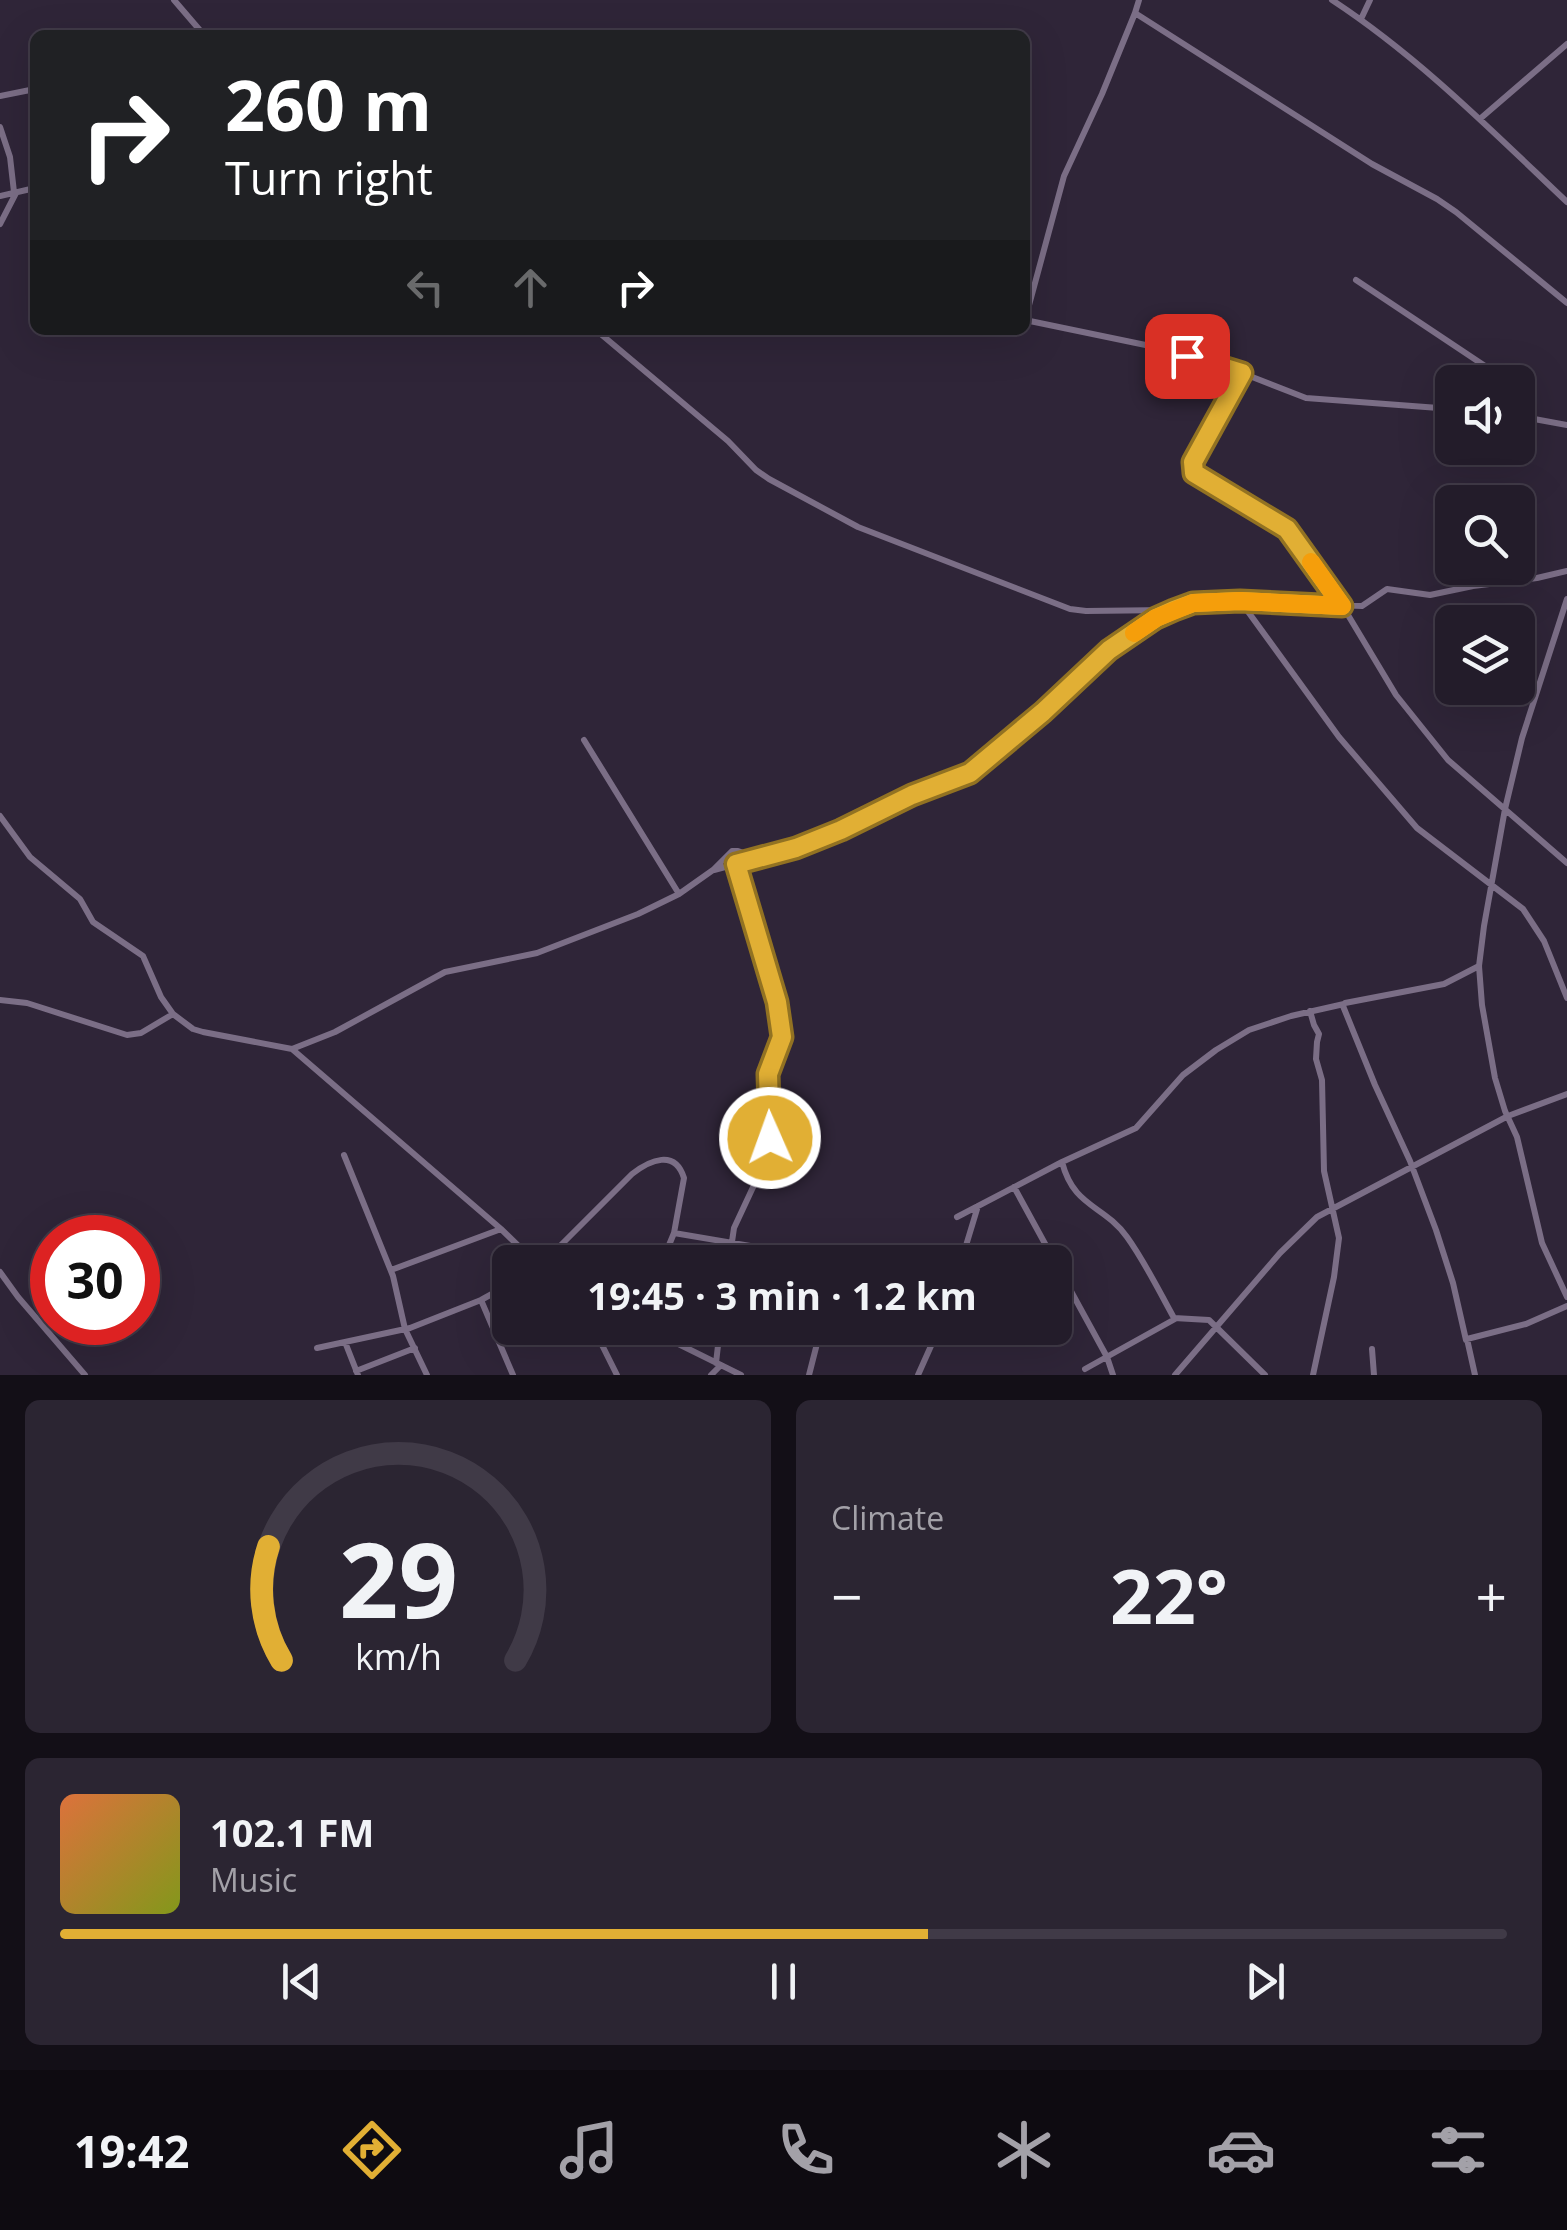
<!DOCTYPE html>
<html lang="en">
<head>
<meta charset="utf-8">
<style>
	:root { --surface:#231c2a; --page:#2b2532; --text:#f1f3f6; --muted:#a3a1a8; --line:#403a47; --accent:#e1af34 }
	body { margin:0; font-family:"Open Sans",sans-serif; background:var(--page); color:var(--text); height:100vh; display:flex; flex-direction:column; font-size:38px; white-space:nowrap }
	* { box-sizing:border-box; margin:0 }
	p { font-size:32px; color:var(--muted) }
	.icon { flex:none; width:55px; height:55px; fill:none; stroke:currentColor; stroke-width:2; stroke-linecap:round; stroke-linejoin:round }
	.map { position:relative; height:1375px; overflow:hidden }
	.details { display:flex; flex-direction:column; gap:25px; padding:25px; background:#130f17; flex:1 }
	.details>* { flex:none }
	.guide { position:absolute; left:30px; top:30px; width:1000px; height:305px; border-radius:15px; box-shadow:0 10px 40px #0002,0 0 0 2px var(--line); background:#202124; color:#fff; overflow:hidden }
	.tools { position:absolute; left:1435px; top:365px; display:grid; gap:20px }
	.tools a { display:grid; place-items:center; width:100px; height:100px; border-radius:15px; background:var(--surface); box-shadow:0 10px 40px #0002,0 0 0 2px var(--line); font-size:50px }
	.speed { position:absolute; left:30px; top:1215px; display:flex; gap:20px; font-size:50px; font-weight:700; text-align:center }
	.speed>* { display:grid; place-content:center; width:130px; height:130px; border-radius:50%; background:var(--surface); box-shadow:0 10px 40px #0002,0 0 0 2px var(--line); line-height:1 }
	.speed .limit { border:15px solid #d22; background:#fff; color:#111 }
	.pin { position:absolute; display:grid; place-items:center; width:85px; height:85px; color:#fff; margin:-42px; border-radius:20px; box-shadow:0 5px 15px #0006 }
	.me { position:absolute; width:110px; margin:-55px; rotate:358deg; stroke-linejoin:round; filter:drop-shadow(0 0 8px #0008) }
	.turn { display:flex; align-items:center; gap:35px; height:210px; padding:0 30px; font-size:45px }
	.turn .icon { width:130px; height:130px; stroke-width:2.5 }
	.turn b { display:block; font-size:70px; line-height:85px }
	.lanes { display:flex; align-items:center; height:95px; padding:0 30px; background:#0003; justify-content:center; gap:50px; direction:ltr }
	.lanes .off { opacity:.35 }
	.big { font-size:75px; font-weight:700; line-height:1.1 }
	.details .tile { flex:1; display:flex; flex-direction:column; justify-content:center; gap:15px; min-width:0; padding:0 35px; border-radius:15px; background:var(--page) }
	.details .dial { align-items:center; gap:0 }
	.dial svg { height:260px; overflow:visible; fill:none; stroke:var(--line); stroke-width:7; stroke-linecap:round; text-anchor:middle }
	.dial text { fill:var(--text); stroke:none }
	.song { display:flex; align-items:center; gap:30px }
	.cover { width:120px; height:120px; border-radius:15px; background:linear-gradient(135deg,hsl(20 70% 55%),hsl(70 70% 35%)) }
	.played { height:10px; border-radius:5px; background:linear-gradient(90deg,var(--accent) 60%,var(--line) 60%) }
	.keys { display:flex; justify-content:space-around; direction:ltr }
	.heat { display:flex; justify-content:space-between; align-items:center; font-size:55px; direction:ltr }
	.details .tiles { flex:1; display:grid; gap:25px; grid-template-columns:1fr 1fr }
	.tile:last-child { grid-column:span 2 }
	.trip { position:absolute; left:492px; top:1245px; width:580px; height:100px; border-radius:15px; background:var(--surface); box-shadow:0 10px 40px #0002,0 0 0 2px var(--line); font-weight:700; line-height:100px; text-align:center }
	.tabs { display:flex; height:160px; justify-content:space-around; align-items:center; background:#0e0b11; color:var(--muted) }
	.tabs .icon { width:70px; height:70px }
	.tabs .selected { color:var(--accent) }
	.tabs b { font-size:45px; color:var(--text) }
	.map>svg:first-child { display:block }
</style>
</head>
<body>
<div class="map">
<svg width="1567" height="1375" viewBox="0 0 1567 1375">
	<rect width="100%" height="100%" fill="#2f2538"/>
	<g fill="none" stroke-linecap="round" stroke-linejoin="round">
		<path stroke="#7b6e86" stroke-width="6" d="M174 0 204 35
			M1139 0 1135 13 1372 164 1437 199 1456 212 1567 303
			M1332 0C1419 57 1492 131 1567 202
			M1135 13 1102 94 1064 176 1025 320 1160 348 1242 373 1306 398 1452 409
			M1361 19 1370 0
			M0 96 35 89
			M1481 118 1567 44
			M0 127 10 157 14 192
			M0 196 35 188
			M0 224 16 193
			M1356 280 1509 382
			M596 330 728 441 756 470 769 479 858 527 1070 609 1086 611 1168 610
			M1242 373 1193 462 1194 473 1287 529 1294 537 1342 605 1396 695 1448 760 1567 863
			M1518 390 1521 393 1519 416
			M1518 416 1567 425
			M1567 599 1522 738 1505 809 1484 926 1479 966 1482 1005 1495 1078 1505 1111 1517 1137 1542 1243 1567 1297
			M1241 602 1339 737 1417 828 1523 909 1544 941 1567 998
			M584 740 679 894
			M0 816 30 857 80 899 93 922 143 956 161 997 173 1014 193 1029 203 1032 292 1049 501 1229 535 1262
			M714 870 755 859
			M0 1000 27 1003 127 1035 141 1033 173 1014
			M1310 1011 1314 1025 1319 1034 1317 1042 1316 1059 1322 1080 1324 1171 1339 1238 1334 1277 1313 1375
			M292 1049 335 1032 445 972 537 953 638 914 679 894 713 870 732 851H738L758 858 796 847 841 830 912 795 970 773 1043 712 1109 651 1156 618 1174 610 1193 603 1240 601 1362 606 1387 589 1430 595 1473 586 1537 578 1567 571
			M344 1155 393 1276 405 1329 427 1375
			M1062 1162C1074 1208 1103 1204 1127 1237 1145 1262 1159 1291 1174 1318L1209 1320 1265 1375
			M1014 1187 1107 1357 1113 1375
			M957 1217 1062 1162 1136 1128 1183 1075 1216 1050 1249 1030 1291 1016 1344 1004
			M674 1233 846 1262
			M544 1262 632 1174C650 1160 675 1149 684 1178L674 1233 662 1262
			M729 1262 734 1228 769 1153 768 1074 782 1037 777 1002 736 864
			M961 1262 978 1206
			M391 1270 501 1229
			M0 1272 18 1297 85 1375
			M481 1300 513 1375
			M597 1328 601 1343 617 1375
			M646 1328 741 1375
			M1466 1340 1453 1283 1436 1230 1410 1161 1375 1085 1343 1006 1345 1003 1444 984 1479 966
			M345 1342 358 1375
			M317 1348 410 1328 481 1300 510 1284
			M1372 1349 1374 1375
			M716 1363 720 1328
			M1085 1369 1175 1319
			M356 1371 415 1348
			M711 1375 721 1365
			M809 1375 821 1328
			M918 1375 939 1328
			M1175 1375 1280 1253 1317 1217 1508 1116 1567 1094
			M1475 1375 1467 1339 1526 1324 1567 1306"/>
	</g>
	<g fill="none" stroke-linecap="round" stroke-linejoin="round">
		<defs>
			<path id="route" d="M770 1138 768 1074 782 1037 777 1002 736 864 796 848 841 830 912 795 970 773 1043 712 1109 650 1156 618 1174 610 1193 603 1240 601 1342 606 1287 529 1194 473 1193 462 1242 373 1187 356"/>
		</defs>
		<use href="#route" stroke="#927222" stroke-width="25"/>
		<use href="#route" stroke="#e1af34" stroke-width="18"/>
		<path stroke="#f59e0b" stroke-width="18" d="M1134 633 1156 618 1193 603 1240 601 1342 606 1311 562"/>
	</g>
</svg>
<div class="tools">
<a><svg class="icon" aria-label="sound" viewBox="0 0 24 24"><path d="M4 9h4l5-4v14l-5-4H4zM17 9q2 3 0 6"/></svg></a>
<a><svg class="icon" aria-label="search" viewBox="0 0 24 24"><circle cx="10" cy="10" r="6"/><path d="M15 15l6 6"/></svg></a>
<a><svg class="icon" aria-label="layers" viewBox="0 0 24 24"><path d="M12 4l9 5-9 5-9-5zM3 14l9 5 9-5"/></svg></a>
</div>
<div class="speed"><div class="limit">30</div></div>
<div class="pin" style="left:1187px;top:356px;background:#d93025"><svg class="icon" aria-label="arrive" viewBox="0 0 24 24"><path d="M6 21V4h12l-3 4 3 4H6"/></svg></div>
<svg class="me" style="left:770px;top:1138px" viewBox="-20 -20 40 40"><circle r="17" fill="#e1af34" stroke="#fff" stroke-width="3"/><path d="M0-11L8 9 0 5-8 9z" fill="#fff"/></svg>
<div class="trip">19:45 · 3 min · 1.2 km</div>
<div class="guide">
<div class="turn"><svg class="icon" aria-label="right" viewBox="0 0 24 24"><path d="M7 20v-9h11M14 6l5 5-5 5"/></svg><div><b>260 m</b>Turn right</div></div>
<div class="lanes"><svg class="icon off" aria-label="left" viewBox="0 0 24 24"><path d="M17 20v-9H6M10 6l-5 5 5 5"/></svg><svg class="icon off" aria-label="ahead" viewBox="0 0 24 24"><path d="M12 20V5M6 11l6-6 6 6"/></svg><svg class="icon" aria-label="right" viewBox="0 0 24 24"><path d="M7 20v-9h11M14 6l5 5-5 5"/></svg></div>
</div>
</div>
<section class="details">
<div class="tiles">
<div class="tile dial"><svg viewBox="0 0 100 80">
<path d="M14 69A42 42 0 1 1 86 69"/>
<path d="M14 69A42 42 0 0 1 10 34" stroke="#e1af34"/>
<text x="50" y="56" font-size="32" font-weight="700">29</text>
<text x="50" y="72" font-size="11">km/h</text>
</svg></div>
<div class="tile"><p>Climate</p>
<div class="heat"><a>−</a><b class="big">22°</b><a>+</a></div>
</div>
<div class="tile">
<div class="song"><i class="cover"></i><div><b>102.1 FM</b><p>Music</p></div></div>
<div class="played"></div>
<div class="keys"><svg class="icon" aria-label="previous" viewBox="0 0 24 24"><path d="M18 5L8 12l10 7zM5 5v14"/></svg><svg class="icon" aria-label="pause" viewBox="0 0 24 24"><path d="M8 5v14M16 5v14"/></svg><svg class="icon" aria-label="next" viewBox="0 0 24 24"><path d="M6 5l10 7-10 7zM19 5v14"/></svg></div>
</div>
</div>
</section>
<nav class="tabs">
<b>19:42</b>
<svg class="icon selected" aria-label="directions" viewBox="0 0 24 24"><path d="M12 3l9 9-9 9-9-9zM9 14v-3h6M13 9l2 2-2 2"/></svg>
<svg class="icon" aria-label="music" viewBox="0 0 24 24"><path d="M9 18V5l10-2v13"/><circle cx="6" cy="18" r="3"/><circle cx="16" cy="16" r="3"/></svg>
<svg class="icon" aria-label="phone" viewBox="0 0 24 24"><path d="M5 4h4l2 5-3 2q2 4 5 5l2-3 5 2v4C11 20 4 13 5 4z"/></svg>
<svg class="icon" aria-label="climate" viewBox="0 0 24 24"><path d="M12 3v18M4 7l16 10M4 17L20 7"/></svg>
<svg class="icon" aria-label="car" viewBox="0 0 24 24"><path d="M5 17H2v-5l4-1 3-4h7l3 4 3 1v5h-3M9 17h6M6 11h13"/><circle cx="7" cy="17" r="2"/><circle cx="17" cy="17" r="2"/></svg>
<svg class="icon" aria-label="filters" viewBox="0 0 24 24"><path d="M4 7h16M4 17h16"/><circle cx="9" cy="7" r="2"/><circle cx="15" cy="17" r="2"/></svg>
</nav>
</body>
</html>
